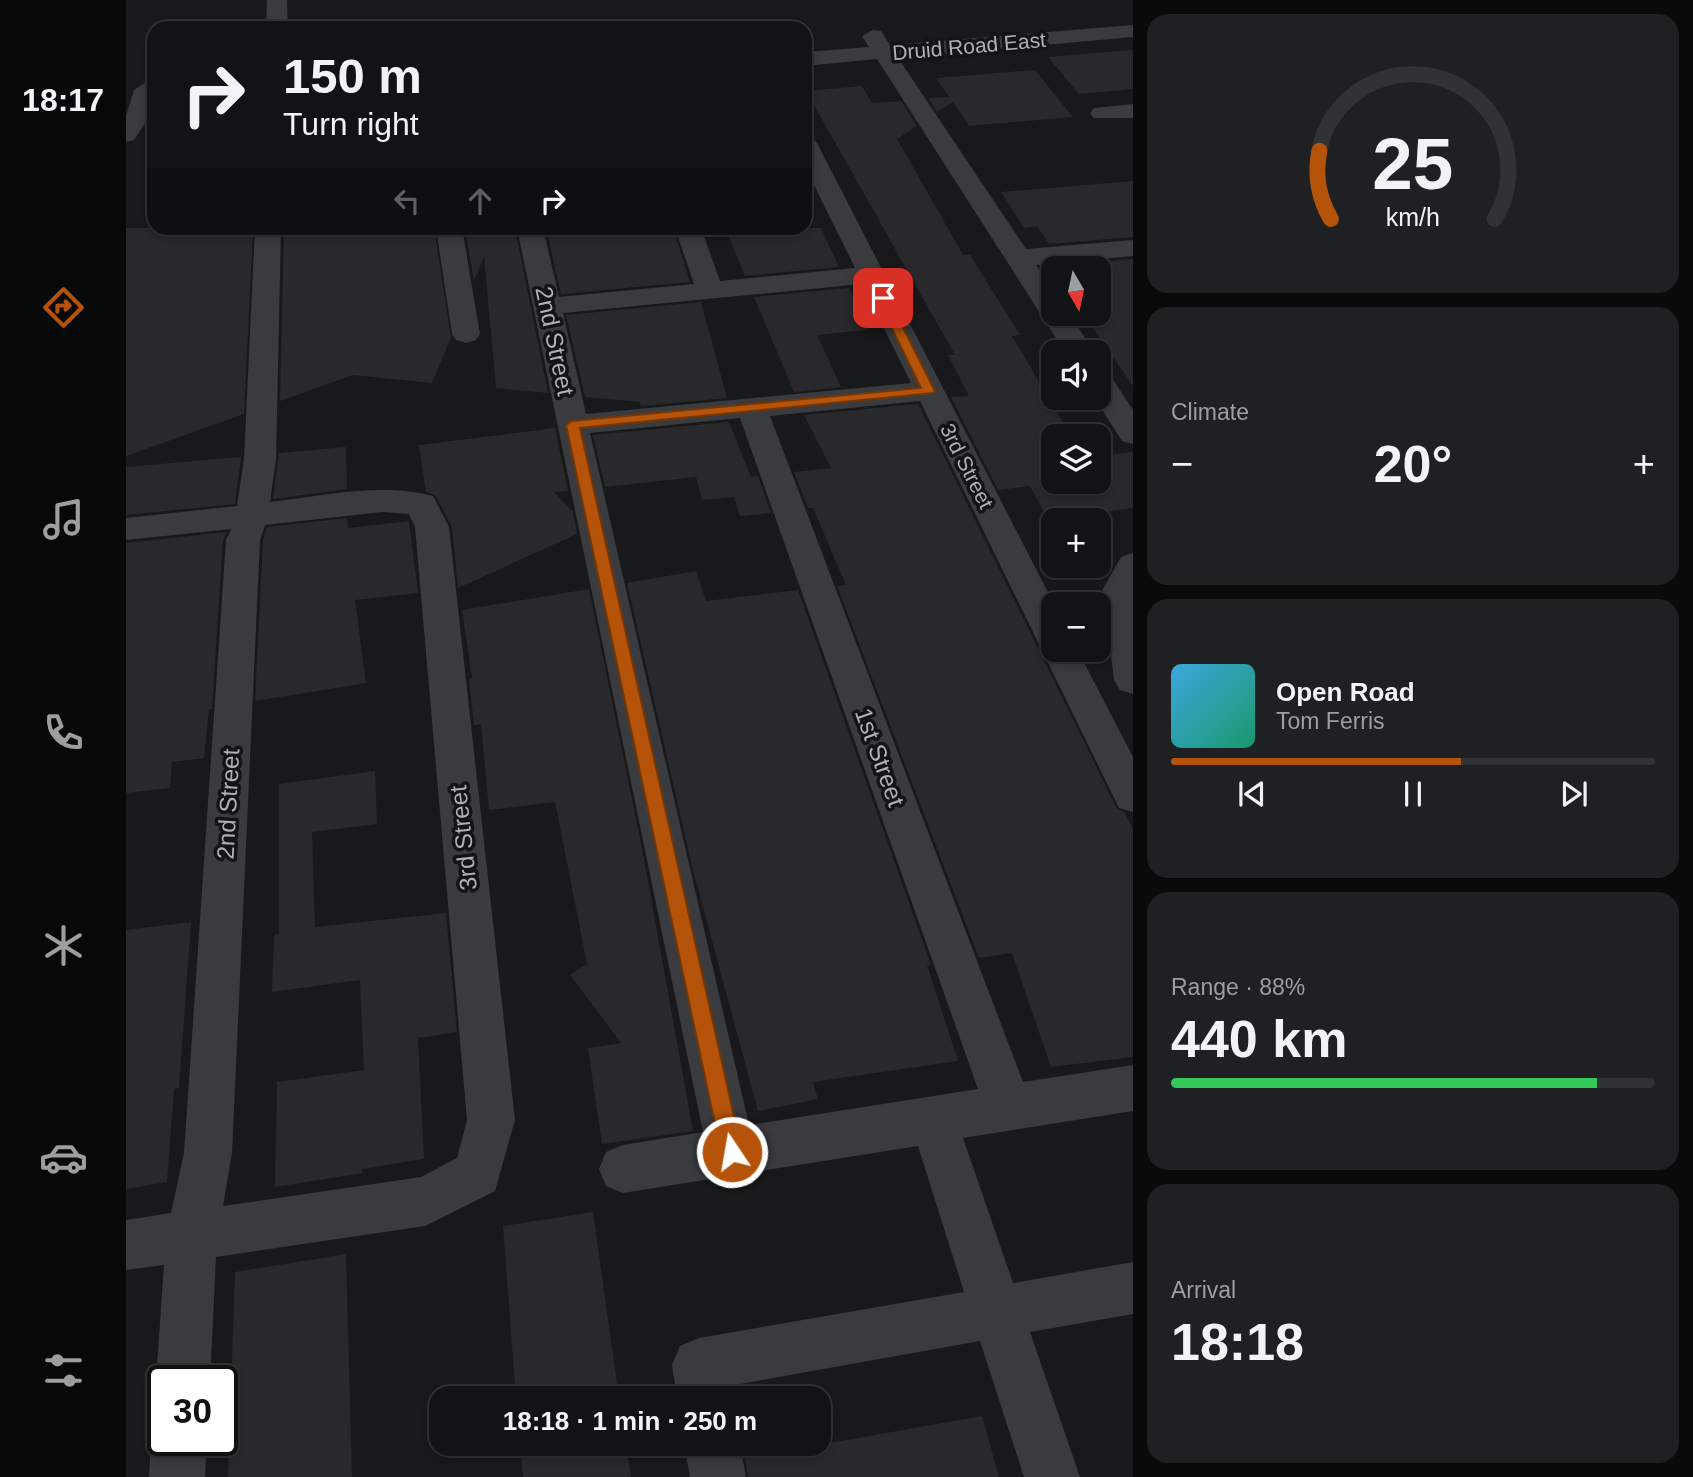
<!DOCTYPE html>
<html lang="en">
<head>
<meta charset="utf-8">
<style>
	:root { --surface:#121314; --page:#1f2022; --text:#f1f3f6; --muted:#9c9ea0; --line:#313234; --accent:#b45309 }
	body { margin:0; font-family:Helvetica,sans-serif; background:var(--page); color:var(--text); height:100vh; display:flex; flex-direction:column; font-size:26px; white-space:nowrap }
	* { box-sizing:border-box; margin:0 }
	p { font-size:23px; color:var(--muted) }
	.icon { flex:none; width:38px; height:38px; fill:none; stroke:currentColor; stroke-width:2; stroke-linecap:round; stroke-linejoin:round }
	.map { position:relative; flex:1; overflow:hidden }
	.side { display:flex; flex-direction:column; gap:14px; padding:14px; background:#0a0a0b; width:560px }
	.side>* { flex:none }
	.top-card { position:absolute; left:21px; top:21px; width:665px; height:214px; border-radius:21px; box-shadow:0 4px 10px #0003,0 0 0 2px var(--line); background:#121314; color:var(--text); overflow:hidden }
	.needle { width:46px; rotate:171deg }
	.controls { position:absolute; left:915px; top:256px; display:grid; gap:14px }
	.controls a { display:grid; place-items:center; width:70px; height:70px; border-radius:14px; background:var(--surface); box-shadow:0 4px 10px #0003,0 0 0 2px var(--line); font-size:35px }
	.speed { position:absolute; left:21px; top:1365px; display:flex; gap:14px; font-size:35px; font-weight:700; text-align:center }
	.speed>* { display:grid; place-content:center; width:91px; height:91px; border-radius:50%; background:var(--surface); box-shadow:0 4px 10px #0003,0 0 0 2px var(--line); line-height:1 }
	.speed .limit { border:4px solid #111; border-radius:10px; background:#fff; color:#111 }
	.pin { position:absolute; display:grid; place-items:center; width:60px; height:60px; color:#fff; margin:-30px; border-radius:14px; box-shadow:0 4px 10px #0006 }
	.me { position:absolute; width:77px; margin:-38px; rotate:348deg; stroke-linejoin:round; filter:drop-shadow(0 0 5px #0008) }
	.turn { display:flex; align-items:center; gap:24px; height:147px; padding:0 21px; font-size:32px }
	.turn .icon { width:91px; height:91px; stroke-width:2.5 }
	.turn b { display:block; font-size:49px; line-height:60px }
	.lanes { display:flex; align-items:center; height:66px; padding:0 21px; background:#0003; justify-content:center; gap:35px; direction:ltr }
	.lanes .off { opacity:.35 }
	.big { font-size:52px; font-weight:600; line-height:1.1 }
	.side .tile { flex:1; display:flex; flex-direction:column; justify-content:center; gap:10px; min-width:0; padding:0 24px; border-radius:21px; background:var(--page) }
	.side .dial { align-items:center; gap:0 }
	.dial svg { height:182px; overflow:visible; fill:none; stroke:var(--line); stroke-width:7; stroke-linecap:round; text-anchor:middle }
	.dial text { fill:var(--text); stroke:none }
	.song { display:flex; align-items:center; gap:21px }
	.cover { width:84px; height:84px; border-radius:10px; background:linear-gradient(135deg,hsl(200 70% 55%),hsl(160 70% 35%)) }
	.played { height:7px; border-radius:4px; background:linear-gradient(90deg,var(--accent) 60%,var(--line) 60%) }
	.keys { display:flex; justify-content:space-around; direction:ltr }
	.heat { display:flex; justify-content:space-between; align-items:center; font-size:38px; direction:ltr }
	.charge { height:10px; border-radius:5px; background:linear-gradient(90deg,#34c759 88%,var(--line) 0) }
	.trip { position:absolute; left:303px; top:1386px; width:402px; height:70px; border-radius:21px; background:var(--surface); box-shadow:0 4px 10px #0003,0 0 0 2px var(--line); font-weight:600; line-height:70px; text-align:center }
	main { display:flex; flex:1; min-height:0 }
	.tab-bar { display:flex; flex-direction:column; width:126px; justify-content:space-around; align-items:center; background:#070808; color:var(--muted) }
	.tab-bar .icon { width:49px; height:49px }
	.tab-bar .current { color:var(--accent) }
	.tab-bar b { font-size:32px; color:var(--text) }
	.map>svg:first-child { display:block }
</style>
</head>
<body>
<main>
<nav class="tab-bar">
<b>18:17</b>
<svg class="icon current" aria-label="directions" viewBox="0 0 24 24"><path d="M12 3l9 9-9 9-9-9zM9 14v-3h6M13 9l2 2-2 2"/></svg>
<svg class="icon" aria-label="music" viewBox="0 0 24 24"><path d="M9 18V5l10-2v13"/><circle cx="6" cy="18" r="3"/><circle cx="16" cy="16" r="3"/></svg>
<svg class="icon" aria-label="phone" viewBox="0 0 24 24"><path d="M5 4h4l2 5-3 2q2 4 5 5l2-3 5 2v4C11 20 4 13 5 4z"/></svg>
<svg class="icon" aria-label="climate" viewBox="0 0 24 24"><path d="M12 3v18M4 7l16 10M4 17L20 7"/></svg>
<svg class="icon" aria-label="car" viewBox="0 0 24 24"><path d="M5 17H2v-5l4-1 3-4h7l3 4 3 1v5h-3M9 17h6M6 11h13"/><circle cx="7" cy="17" r="2"/><circle cx="17" cy="17" r="2"/></svg>
<svg class="icon" aria-label="filters" viewBox="0 0 24 24"><path d="M4 7h16M4 17h16"/><circle cx="9" cy="7" r="2"/><circle cx="15" cy="17" r="2"/></svg>
</nav>
<div class="map">
<svg width="1007" height="1477" viewBox="0 0 1007 1477">
	<rect width="100%" height="100%" fill="#18191a"/>
	<path fill="#29292b" d="M1007 50V89L953 94 922 57Z
		M909 70 947 117 843 126 827 102 811 112 802 98 823 97 810 78Z
		M736 86 746 103 775 101 791 126 771 139 837 255H844L894 335 886 336 945 436H928V481H973V456L1007 452V508L922 519 904 486 872 490 825 397 843 396 822 355H829L680 91Z
		M1007 181V237L923 244 911 226 898 228 875 192Z
		M0 228H68L74 236 101 228H127L118 414 0 456Z
		M158 228H308L325 337 306 383 227 375 154 401Z
		M339 228H389L422 393 370 388 358 256 348 281Z
		M420 228H547L564 282 435 294Z
		M599 228H695L713 267 619 276Z
		M1007 259V386L957 313H973V268H939L938 265Z
		M723 288 742 330 691 335 715 387 668 392 628 297Z
		M575 302 601 398 515 406 514 402 459 397 440 315Z
		M792 404 991 809 998 812 1007 830V1057L925 1067 886 953 853 958 711 586 720 585 687 508H682L668 472 705 468 678 415Z
		M603 422 625 477 632 476 645 513 614 516 608 497 576 500 570 477 479 487 467 435Z
		M429 428 442 491 428 492 447 512 451 534 332 588 326 527 309 495 300 492 293 445Z
		M220 447 221 489 147 499 153 453Z
		M115 457 109 504 0 515V467Z
		M221 518 222 528 283 521 292 593 229 600 240 683 129 701 137 540 141 527Z
		M101 532 97 540 86 709H83L78 758 46 762 44 788 0 793V543Z
		M570 571 580 601 672 590 805 965H801L832 1061 687 1082 692 1099 632 1111 566 866 501 583Z
		M463 589 515 843 567 1131 476 1144 462 1048 495 1043 444 975 461 964 429 802 363 810 355 724 348 725 343 679 346 678 336 610Z
		M249 771 251 824 186 832 189 927 320 913 331 1032 292 1038 298 1159 236 1169V1173L149 1187 151 1082 238 1070 234 980 146 992 148 935 153 934V784Z
		M65 922 53 1088 48 1089 41 1182 0 1189V930Z
		M467 1212 493 1398H390L377 1226Z
		M220 1254 226 1477H102L109 1272Z
		M856 1416 873 1477H622L619 1458Z
		M394 1444H500L505 1477H397Z"/>
	<g fill="none" stroke-linecap="round" stroke-linejoin="round">
		<path fill="#3a3b3f" fill-rule="evenodd" d="M141 0H161L162 28H140Z
			M1007 25V37L772 58 900 249 1007 240V256L910 265 928 290V313H943L968 352H939L751 59 679 66V52L743 47 736 36 747 30 755 31 764 45Z
			M19 83 28 87 27 111 8 140 0 142V116L8 90Z
			M1007 104V118H968L964 113 968 108Z
			M679 136 687 138 691 143 928 604V649H951L1007 757V812L993 808 794 401 644 416 897 1082 1007 1065V1111L837 1138 887 1283 1007 1262V1314L904 1332 954 1477H898L854 1341 603 1386 605 1398H551L546 1365 554 1346 573 1338 838 1292 792 1146 497 1193 480 1186 473 1169 480 1152 497 1145 577 1132 391 228H417L433 297 568 284 549 228H575L594 281 729 268 679 167ZM736 284 785 383 460 414 437 313ZM614 418 852 1089 623 1125 464 433Z
			M129 228H155L150 459 144 502C196 496 255 482 307 496L323 527 389 1120 369 1191 299 1226 90 1257 84 1381H37V1397L30 1381 38 1265 0 1270V1220L45 1213 58 1153 100 540 105 529 0 540V518L111 506 118 459ZM256 512 283 514 289 527 341 1120 331 1158 295 1177 97 1206 106 1153 134 540 139 525Z
			M310 228H336L354 334 350 340 340 343 330 340 326 334Z
			M973 372 984 375 1007 410V444L996 441 968 397H973Z
			M1007 553V694L994 690 988 680 977 589 995 557Z
			M37 1419V1440H81L79 1477H23L25 1440Z
			M558 1444H614L620 1477H564Z"/>
	</g>
	<path fill="#b45309" stroke="#753606" stroke-width="2" d="M752 295 762 298 809 391 807 393 454 428 616 1152 613 1159 606 1162 598 1159 595 1152 440 425 446 421 795 388 751 298Z"/>
	<g text-anchor="middle" dominant-baseline="central" stroke-width="7" stroke-linejoin="round" paint-order="stroke">
		<g font-size="21" fill="#acb1b8" stroke="#131415">
			<text transform="translate(843 46) rotate(-5)">Druid Road East</text>
			<text transform="translate(841 466) rotate(63)">3rd Street</text>
		</g>
		<g font-size="24" fill="#acb1b8" stroke="#131415">
			<text transform="translate(429 341) rotate(78)">2nd Street</text>
			<text transform="translate(754 757) rotate(70)">1st Street</text>
			<text transform="translate(102 804) rotate(-87)">2nd Street</text>
			<text transform="translate(337 838) rotate(-96)">3rd Street</text>
		</g>
	</g>
</svg>
<div class="controls">
<a><svg class="needle" viewBox="-14 -14 28 28"><path d="M0-13l5 13h-10z" fill="#e53935"/><path d="M0 13l5-13h-10z" fill="#9c9ea0"/></svg></a>
<a><svg class="icon" aria-label="sound" viewBox="0 0 24 24"><path d="M4 9h4l5-4v14l-5-4H4zM17 9q2 3 0 6"/></svg></a>
<a><svg class="icon" aria-label="layers" viewBox="0 0 24 24"><path d="M12 4l9 5-9 5-9-5zM3 14l9 5 9-5"/></svg></a>
<a>+</a>
<a>−</a>
</div>
<div class="speed"><div class="limit">30</div></div>
<div class="pin" style="left:757px;top:298px;background:#d93025"><svg class="icon" aria-label="arrive" viewBox="0 0 24 24"><path d="M6 21V4h12l-3 4 3 4H6"/></svg></div>
<svg class="me" style="left:606px;top:1152px" viewBox="-20 -20 40 40"><circle r="17" fill="#b45309" stroke="#fff" stroke-width="3"/><path d="M0-11L8 9 0 5-8 9z" fill="#fff"/></svg>
<div class="trip">18:18 · 1 min · 250 m</div>
<div class="top-card">
<div class="turn"><svg class="icon" aria-label="right" viewBox="0 0 24 24"><path d="M7 20v-9h11M14 6l5 5-5 5"/></svg><div><b>150 m</b>Turn right</div></div>
<div class="lanes"><svg class="icon off" aria-label="left" viewBox="0 0 24 24"><path d="M17 20v-9H6M10 6l-5 5 5 5"/></svg><svg class="icon off" aria-label="ahead" viewBox="0 0 24 24"><path d="M12 20V5M6 11l6-6 6 6"/></svg><svg class="icon" aria-label="right" viewBox="0 0 24 24"><path d="M7 20v-9h11M14 6l5 5-5 5"/></svg></div>
</div>
</div>
<section class="side">
<div class="tile dial"><svg viewBox="0 0 100 80">
<path d="M14 69A42 42 0 1 1 86 69"/>
<path d="M14 69A42 42 0 0 1 9 39" stroke="#b45309"/>
<text x="50" y="56" font-size="32" font-weight="700">25</text>
<text x="50" y="72" font-size="11">km/h</text>
</svg></div>
<div class="tile"><p>Climate</p>
<div class="heat"><a>−</a><b class="big">20°</b><a>+</a></div>
</div>
<div class="tile">
<div class="song"><i class="cover"></i><div><b>Open Road</b><p>Tom Ferris</p></div></div>
<div class="played"></div>
<div class="keys"><svg class="icon" aria-label="previous" viewBox="0 0 24 24"><path d="M18 5L8 12l10 7zM5 5v14"/></svg><svg class="icon" aria-label="pause" viewBox="0 0 24 24"><path d="M8 5v14M16 5v14"/></svg><svg class="icon" aria-label="next" viewBox="0 0 24 24"><path d="M6 5l10 7-10 7zM19 5v14"/></svg></div>
</div>
<div class="tile"><p>Range · 88%</p><b class="big">440 km</b><div class="charge"></div></div>
<div class="tile"><p>Arrival</p><b class="big">18:18</b></div>
</section>
</main>
</body>
</html>
